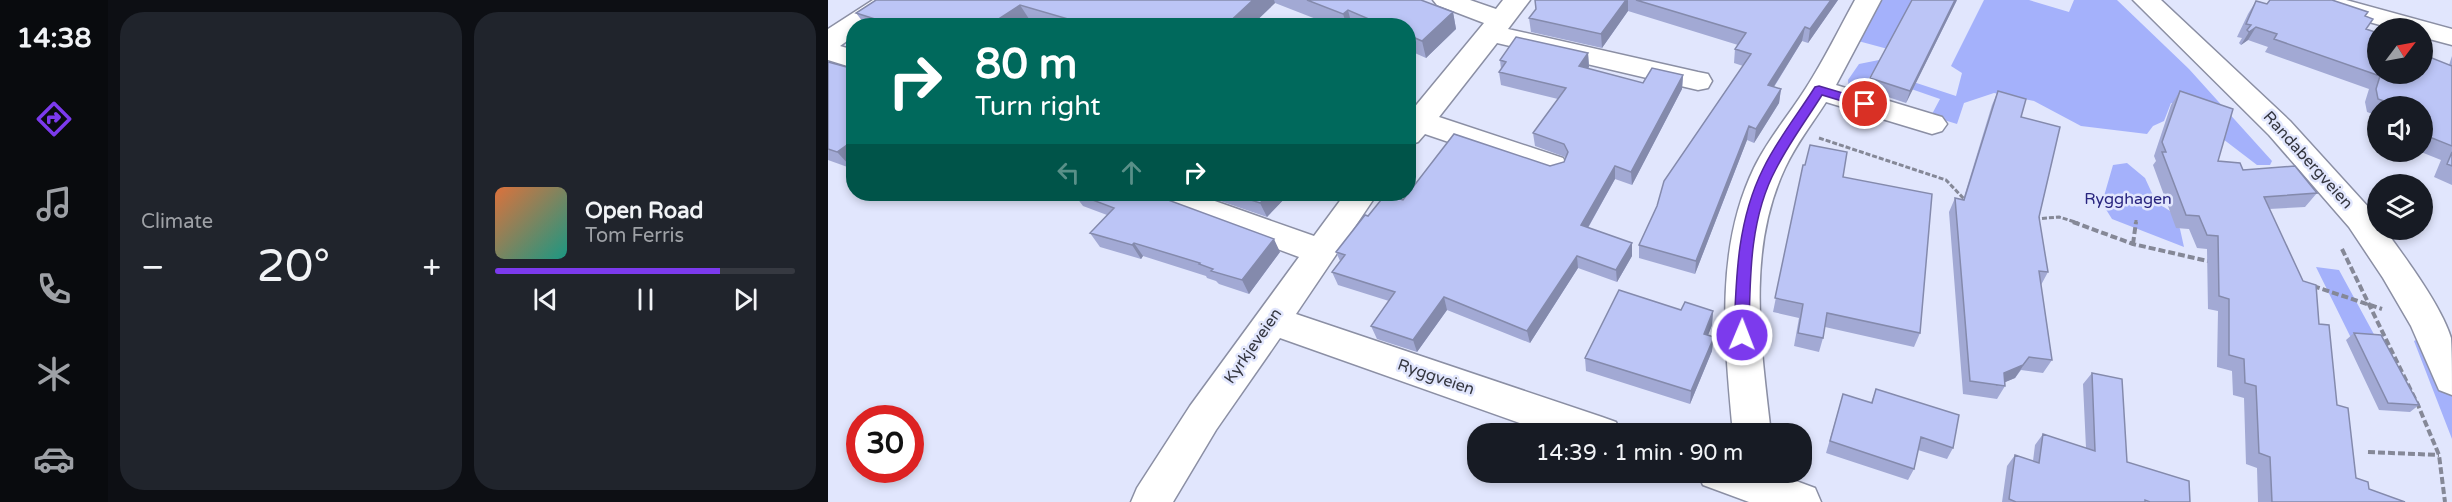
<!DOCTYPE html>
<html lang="en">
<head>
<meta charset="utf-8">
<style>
	:root { --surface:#171b24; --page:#20242c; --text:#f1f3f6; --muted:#9ea1a6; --line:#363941; --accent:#7c3aed }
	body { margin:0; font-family:"Varela Round",sans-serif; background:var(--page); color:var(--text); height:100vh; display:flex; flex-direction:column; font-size:22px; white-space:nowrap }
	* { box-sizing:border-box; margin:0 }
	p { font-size:20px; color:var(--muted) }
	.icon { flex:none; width:33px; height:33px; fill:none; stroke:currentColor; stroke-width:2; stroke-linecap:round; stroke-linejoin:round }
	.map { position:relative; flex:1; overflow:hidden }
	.details { display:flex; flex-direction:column; gap:12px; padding:12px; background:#0d0f14; width:720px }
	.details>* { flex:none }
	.banner { position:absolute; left:18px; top:18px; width:570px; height:183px; border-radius:24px; box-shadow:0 3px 9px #0003; background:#00695c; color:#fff; overflow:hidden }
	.needle { width:39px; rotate:58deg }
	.fabs { position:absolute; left:1539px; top:18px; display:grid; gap:12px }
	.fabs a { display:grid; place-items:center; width:66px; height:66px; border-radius:50%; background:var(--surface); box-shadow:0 3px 9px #0003; font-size:30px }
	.speed { position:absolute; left:18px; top:405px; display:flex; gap:12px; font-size:30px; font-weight:700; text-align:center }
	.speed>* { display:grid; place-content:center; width:78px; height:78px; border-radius:50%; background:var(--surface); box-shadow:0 3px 9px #0003; line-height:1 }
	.speed .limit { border:9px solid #d22; background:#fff; color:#111 }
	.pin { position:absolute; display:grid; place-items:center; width:51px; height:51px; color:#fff; margin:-26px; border:3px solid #fff; border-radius:50%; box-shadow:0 2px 6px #0007 }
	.me { position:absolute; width:66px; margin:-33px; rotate:1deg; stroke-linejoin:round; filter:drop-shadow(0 0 4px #0008) }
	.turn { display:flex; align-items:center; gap:21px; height:126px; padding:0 30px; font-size:27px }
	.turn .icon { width:78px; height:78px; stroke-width:2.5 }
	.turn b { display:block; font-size:42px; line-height:51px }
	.lanes { display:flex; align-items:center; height:57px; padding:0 30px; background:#0003; justify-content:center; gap:30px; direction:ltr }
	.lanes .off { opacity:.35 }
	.big { font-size:45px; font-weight:600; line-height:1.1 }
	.details .widget { flex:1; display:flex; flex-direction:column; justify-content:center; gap:9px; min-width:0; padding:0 21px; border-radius:24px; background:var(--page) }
	.song { display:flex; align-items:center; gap:18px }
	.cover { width:72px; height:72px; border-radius:9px; background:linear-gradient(135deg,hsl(20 70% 55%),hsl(170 70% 35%)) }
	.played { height:6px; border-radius:3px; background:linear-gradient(90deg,var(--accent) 75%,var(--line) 75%) }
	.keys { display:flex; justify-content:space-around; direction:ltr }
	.heat { display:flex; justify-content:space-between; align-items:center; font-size:33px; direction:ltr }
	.details .tiles { flex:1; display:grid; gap:12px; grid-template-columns:repeat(2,1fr) }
	.trip { position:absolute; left:639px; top:423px; width:345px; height:60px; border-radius:24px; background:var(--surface); box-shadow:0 3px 9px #0003; font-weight:600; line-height:60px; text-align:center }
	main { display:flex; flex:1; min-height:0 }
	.tabs { display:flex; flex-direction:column; width:108px; justify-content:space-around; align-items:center; background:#090b0e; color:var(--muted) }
	.tabs .icon { width:42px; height:42px }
	.tabs .on { color:var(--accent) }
	.tabs b { font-size:27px; color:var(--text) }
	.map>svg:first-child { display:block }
</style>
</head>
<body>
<main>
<nav class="tabs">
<b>14:38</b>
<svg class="icon on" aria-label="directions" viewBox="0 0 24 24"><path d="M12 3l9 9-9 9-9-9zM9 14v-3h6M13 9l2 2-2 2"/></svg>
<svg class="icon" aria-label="music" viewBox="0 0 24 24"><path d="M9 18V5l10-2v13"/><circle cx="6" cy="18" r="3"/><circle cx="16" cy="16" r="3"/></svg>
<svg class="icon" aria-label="phone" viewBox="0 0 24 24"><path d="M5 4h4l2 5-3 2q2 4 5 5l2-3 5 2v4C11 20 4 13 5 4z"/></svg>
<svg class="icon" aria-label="climate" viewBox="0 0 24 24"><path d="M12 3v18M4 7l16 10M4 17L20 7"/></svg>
<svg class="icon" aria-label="car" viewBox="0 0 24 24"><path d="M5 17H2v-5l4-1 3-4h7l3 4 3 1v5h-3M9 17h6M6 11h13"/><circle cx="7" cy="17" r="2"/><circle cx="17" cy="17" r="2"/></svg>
</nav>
<section class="details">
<div class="tiles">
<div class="widget"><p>Climate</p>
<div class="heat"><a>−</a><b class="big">20°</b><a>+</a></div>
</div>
<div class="widget">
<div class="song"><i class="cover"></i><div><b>Open Road</b><p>Tom Ferris</p></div></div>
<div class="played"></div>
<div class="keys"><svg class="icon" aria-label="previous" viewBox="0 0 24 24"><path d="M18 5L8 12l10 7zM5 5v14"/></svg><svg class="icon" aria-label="pause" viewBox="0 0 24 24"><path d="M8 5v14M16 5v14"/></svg><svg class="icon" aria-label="next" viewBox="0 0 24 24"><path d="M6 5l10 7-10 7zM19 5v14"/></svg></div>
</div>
</div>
</section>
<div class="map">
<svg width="1624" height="502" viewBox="0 0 1624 502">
	<rect width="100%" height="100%" fill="#e1e6fd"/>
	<path fill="#a4b1fb" d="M1040 0H1101L1071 52 1019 38Z
		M1156 0H1201L1241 12 1246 0H1289L1361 69 1444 161 1442 165H1429L1395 139 1399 122 1343 103 1336 121 1325 126 1319 134 1253 126 1206 101 1166 93 1136 103 1129 124 1103 116 1112 99 1043 75 1030 94 1021 92 1020 80 1031 64 1056 59 1052 71 1128 96 1134 73 1123 66Z
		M1299 163 1317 178 1328 202 1342 211 1352 229 1356 247 1284 219 1274 203 1285 165Z
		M1488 267 1511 270 1548 338H1523Z
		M1598 335 1624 391V439L1586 341Z"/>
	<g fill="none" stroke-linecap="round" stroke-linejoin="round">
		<defs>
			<path id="minor" d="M45 0H75L71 5 41 26H26V36L12 46 26 50V68L0 60V29Z
				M605 0H642L668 9 675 0H702L680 29 870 72 880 74 884 81 880 88 870 90 669 43 611 117 735 158 739 166 735 174 724 177 597 134 590 142 580 145V115L656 23 609 5Z
				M1027 0H1053L1008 85 1114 117 1119 124 1114 131 1104 134 998 102C984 124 968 144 957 168 918 251 933 345 943 434H905C897 345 886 251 926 168 940 139 961 115 978 88 996 60 1011 29 1027 0Z
				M1475 0H1518L1624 29V45L1594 37V28H1563L1479 5Z
				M332 194H367L486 236 517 194H549L468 314 774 417 788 422 793 434H723L452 338 388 430 345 502H303L309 488 362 406 471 257 334 206 329 198Z
				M869 472H944L987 488 993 502H921L875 485Z"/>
			<path id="major" d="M1305 0H1333L1462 121 1543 210 1550 219V230H1557C1577 257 1614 307 1623 338 1624 355 1624 378 1624 395L1611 390 1583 326 1555 278 1521 227 1441 135Z"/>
		</defs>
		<use href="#minor" stroke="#8b8fa4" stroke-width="3"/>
		<use href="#major" stroke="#8b8fa4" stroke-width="3"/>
		<path stroke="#858897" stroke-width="3" stroke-dasharray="5 2" stroke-linecap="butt" d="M991 138 1118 180 1138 201
			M1207 219 1231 217 1250 223
			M1308 223V220"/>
		<path stroke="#858897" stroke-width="4" stroke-dasharray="7 3" stroke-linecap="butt" d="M1245 222 1305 244 1384 262
			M1305 244 1308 222
			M1514 249 1590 405 1611 455 1617 502
			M1485 286 1554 309
			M1540 452 1611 455"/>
		<use href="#minor" fill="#fff" fill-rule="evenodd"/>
		<use href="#major" fill="#fff" fill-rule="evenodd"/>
	</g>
	<path fill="#a2a9d4" d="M48 0H593L625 12 628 29 598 58 580 50V26H506L447 3 423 26H216L203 22 197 26H38L28 13Z
		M707 0H1010L980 43 974 41 946 87 953 89 951 103 926 143 919 140 867 274 811 258V245L915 66 906 63 907 49 910 45 800 11 774 48 703 32 701 18 708 9Z
		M1129 0 1078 103 1039 90 1042 78Z
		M1428 1 1439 4 1537 16 1538 29 1549 36 1621 65 1624 56V185L1606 177 1613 160 1593 152H1594V106H1550V116L1539 112 1537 102 1541 89 1437 52 1440 47 1420 40 1413 45 1411 43 1414 38 1409 37 1420 14Z
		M760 53 761 67 759 69 815 83 855 75 854 89 804 185 787 179 760 228 804 243V256L789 282 750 268 702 343 619 310 589 352 549 339 543 326 561 301 510 285 504 272 512 261 508 252 540 216 575 200 722 166 736 162 737 157 707 146 705 133 730 99 673 85 671 72 673 69 672 60Z
		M0 62 26 69 25 169 0 160Z
		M1170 91 1193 117 1220 272 1213 285 1224 360 1215 373 1193 370 1187 378 1177 382V386L1169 399 1135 394 1121 212 1127 198 1135 200 1164 105Z
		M1352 91 1390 161 1489 193 1477 207 1441 209 1491 324 1509 405 1528 478 1541 489 1577 502H1430L1429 468 1418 464 1416 398 1405 395 1404 371 1389 367 1390 311 1380 309 1379 249 1369 248 1361 229 1348 228 1325 165 1328 161 1326 156 1343 105Z
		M975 165 1015 177 1092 333 1086 347 997 327 995 338 991 352 966 346 971 318 945 312Z
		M246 194H330L328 196 452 252 421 294 391 284 388 281 379 278 378 276 315 256 313 259 272 247 262 233 279 215 255 206Z
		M372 194H461L439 217Z
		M853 310 885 311 884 325 880 335 884 351 862 404 758 371 757 358Z
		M1526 333 1591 405 1582 412 1551 410 1518 340Z
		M1264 373 1299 462 1362 502H1174L1179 466 1187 455 1205 461 1207 445 1215 434 1258 448 1255 384Z
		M1048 389 1125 448 1119 459 1090 450 1086 469 1080 480 998 453 1015 394 1043 403Z"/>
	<path fill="#848aac" d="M425 0H446L447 3 423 26H397Z
		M798 0H800V11L774 48 773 34Z
		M1003 0H1010L980 43 982 29Z
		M1127 0H1129L1078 103 1082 91Z
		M192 5 203 22 197 26H160Z
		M520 10 524 26H519L515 14Z
		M625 12 628 29 598 58 594 41Z
		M977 27 974 41 938 99 940 85Z
		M1428 27 1420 40 1413 45 1421 32Z
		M760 53 761 67 751 80V66Z
		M855 75 854 89 804 185 803 172Z
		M953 89 951 103 926 143 928 129Z
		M921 126 919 140 867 274 868 261Z
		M26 140V169H25L9 152Z
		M787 166V179L754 238 753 225Z
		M442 194H461L439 217 432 203Z
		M446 239 452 252 421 294 414 280Z
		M306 243 315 256 313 259 304 245Z
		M804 243V256L789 282 788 270Z
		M749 256 750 268 702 343 699 331Z
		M616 297 619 310 589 352 585 340Z
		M885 311 884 325 875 348 876 334Z
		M886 337 884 351 862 404 863 391Z
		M1201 357 1187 378 1168 386 1176 373Z"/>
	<path fill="#bcc5f6" stroke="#848aac" stroke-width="1.5" d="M48 0H425L397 26H264L192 5 160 26H69L28 13Z
		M479 0H593L625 12 594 41 580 35V26H557L520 10 515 14Z
		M707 0H798L773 34 701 18 708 9Z
		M808 0H1003L982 29 977 27 940 85 953 89 928 129 921 126 868 261 811 245 829 206 836 181 923 54 907 49 918 33Z
		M1084 0H1127L1082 91 1042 78Z
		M1442 0H1504L1540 12 1537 16 1545 19 1538 29 1550 33V74H1594V54L1624 66V146L1594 134V118L1596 116 1594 115V106H1570L1550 99 1548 89 1552 76 1446 39 1449 34 1428 27 1421 32 1419 30 1423 25 1418 24 1428 1 1439 4Z
		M688 37 760 53 751 66 815 83 824 68 855 75 803 172 787 166 753 225 804 243 788 270 749 256 699 331 616 297 585 340 543 326 567 292 504 272 517 255 508 252 537 215 540 216 557 195 575 200 626 134 722 166 736 162 740 152 736 144 705 133 738 88 671 72 678 62 672 60Z
		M0 62 26 69V140L9 152 0 149Z
		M1170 91 1198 99 1193 117 1232 127 1211 217 1220 272 1211 271 1224 360 1201 357 1195 365 1176 373 1177 386 1142 381 1127 198 1136 200Z
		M1352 91 1405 109 1390 161 1412 163 1415 170 1467 166 1489 193 1436 197 1475 281 1488 285 1491 324 1501 325 1509 405 1520 408 1528 478 1540 482 1541 489 1577 502H1444L1442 457 1431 453 1428 386 1417 383 1416 359 1401 355V299L1391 296 1390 236 1379 235 1371 216 1358 215 1334 152H1338L1334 142Z
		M982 145 1019 152 1015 177 1104 194 1092 333 999 313 995 338 970 333 975 304 947 298 975 165H977Z
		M1624 152V166L1619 164Z
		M249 194H324L446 239 414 280 383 271 385 269 371 264 372 263 306 243 304 245 262 233 286 208Z
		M404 194H442L432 203Z
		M791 290 853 310 857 302 885 311 876 334 886 337 863 391 757 358Z
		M1526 333 1553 335 1591 405 1560 403Z
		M1264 373 1294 379 1299 462 1361 481 1362 502H1322L1317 500V502H1188L1181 499 1187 455 1211 463 1215 434 1267 451Z
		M1048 389 1131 415 1125 448 1093 437 1086 469 1002 441 1015 394 1044 403Z"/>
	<path fill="#7c3aed" stroke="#51269a" stroke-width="1.5" d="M991 86 1042 101 1043 104 1037 108 994 95C979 119 961 143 948 169 921 219 922 280 921 335L919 339H909L906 335C908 278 909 221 935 169 949 140 970 114 987 87Z"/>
	<g text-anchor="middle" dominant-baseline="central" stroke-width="5" stroke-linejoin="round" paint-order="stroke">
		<g font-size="16" fill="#34363f" stroke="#e1e6fd">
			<text transform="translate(1480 160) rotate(48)">Randabergveien</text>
			<text transform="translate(425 346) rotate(-55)">Kyrkjeveien</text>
			<text transform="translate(608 377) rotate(19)">Ryggveien</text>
		</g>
		<g font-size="16" fill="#28247e" stroke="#e1e6fd">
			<text x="1300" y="199">Rygghagen</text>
		</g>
	</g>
</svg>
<div class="fabs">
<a><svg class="needle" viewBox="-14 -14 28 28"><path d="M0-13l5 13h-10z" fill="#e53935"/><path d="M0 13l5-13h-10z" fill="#9ea1a6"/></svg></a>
<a><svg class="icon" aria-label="sound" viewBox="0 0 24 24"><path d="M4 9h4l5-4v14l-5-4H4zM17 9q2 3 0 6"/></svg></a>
<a><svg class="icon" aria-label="layers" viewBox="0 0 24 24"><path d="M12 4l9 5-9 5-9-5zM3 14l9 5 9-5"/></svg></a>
</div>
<div class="speed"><div class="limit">30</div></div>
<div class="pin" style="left:1037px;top:104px;background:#d93025"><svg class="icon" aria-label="arrive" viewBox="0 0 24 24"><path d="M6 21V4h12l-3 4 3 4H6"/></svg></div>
<svg class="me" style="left:914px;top:335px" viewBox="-20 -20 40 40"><circle r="17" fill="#7c3aed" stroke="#fff" stroke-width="3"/><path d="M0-11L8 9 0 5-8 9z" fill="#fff"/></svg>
<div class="trip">14:39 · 1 min · 90 m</div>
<div class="banner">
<div class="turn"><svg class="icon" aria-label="right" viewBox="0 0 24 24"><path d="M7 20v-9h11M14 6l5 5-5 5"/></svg><div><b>80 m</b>Turn right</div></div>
<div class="lanes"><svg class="icon off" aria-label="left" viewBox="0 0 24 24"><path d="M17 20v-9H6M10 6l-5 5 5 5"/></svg><svg class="icon off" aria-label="ahead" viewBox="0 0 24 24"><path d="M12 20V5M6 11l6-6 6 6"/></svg><svg class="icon" aria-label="right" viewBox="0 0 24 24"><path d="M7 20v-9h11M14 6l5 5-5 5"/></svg></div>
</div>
</div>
</main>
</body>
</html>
